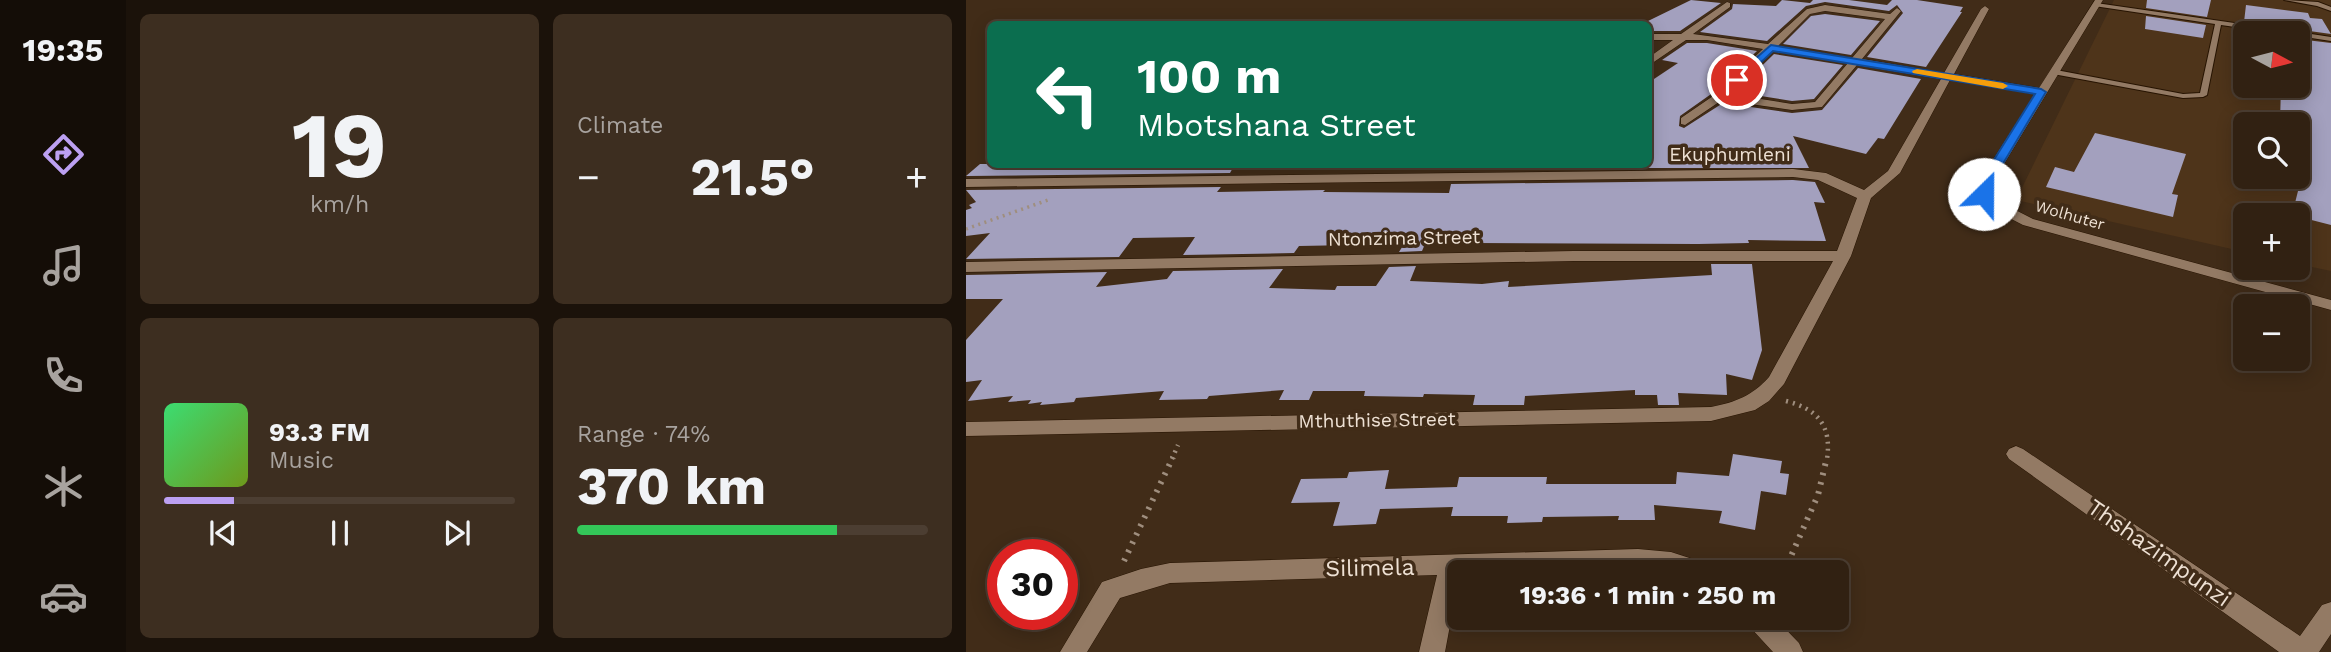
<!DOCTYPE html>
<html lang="en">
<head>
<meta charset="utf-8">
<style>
	:root { --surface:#312112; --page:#3d2e20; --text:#f1f3f6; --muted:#a8a39f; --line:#4c3e32; --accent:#bca0f2 }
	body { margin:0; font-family:"Work Sans",sans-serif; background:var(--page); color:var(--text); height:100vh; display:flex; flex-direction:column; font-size:26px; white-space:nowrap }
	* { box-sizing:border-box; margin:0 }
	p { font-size:23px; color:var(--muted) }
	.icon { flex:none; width:38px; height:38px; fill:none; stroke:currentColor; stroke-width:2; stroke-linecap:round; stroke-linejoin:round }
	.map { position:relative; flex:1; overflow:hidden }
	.drawer { display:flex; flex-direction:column; gap:14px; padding:14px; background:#1b120a; width:840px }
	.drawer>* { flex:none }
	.hud { position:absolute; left:21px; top:21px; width:665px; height:147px; border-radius:10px; box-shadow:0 4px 18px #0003,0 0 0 2px var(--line); background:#0b6e4f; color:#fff; overflow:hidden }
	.needle { width:46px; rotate:97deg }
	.buttons { position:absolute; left:1267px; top:21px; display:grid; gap:14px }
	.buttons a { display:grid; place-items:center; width:77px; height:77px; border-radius:10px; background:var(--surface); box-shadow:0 4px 18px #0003,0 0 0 2px var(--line); font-size:35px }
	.speed { position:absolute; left:21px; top:539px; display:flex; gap:14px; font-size:35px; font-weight:700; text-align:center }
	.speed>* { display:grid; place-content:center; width:91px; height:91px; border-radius:50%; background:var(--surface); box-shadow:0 4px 18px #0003,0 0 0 2px var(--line); line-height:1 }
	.speed .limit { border:10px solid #d22; background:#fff; color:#111 }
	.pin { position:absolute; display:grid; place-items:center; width:60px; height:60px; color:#fff; margin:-30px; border:4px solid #fff; border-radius:50%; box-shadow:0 2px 7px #0007 }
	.me { position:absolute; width:77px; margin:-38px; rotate:23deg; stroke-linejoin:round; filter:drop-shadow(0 0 5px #0008) }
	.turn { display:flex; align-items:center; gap:24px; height:147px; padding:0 35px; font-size:32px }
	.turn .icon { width:91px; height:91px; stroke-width:2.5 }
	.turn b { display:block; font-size:49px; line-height:60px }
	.big { font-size:52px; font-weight:700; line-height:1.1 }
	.drawer .tile { flex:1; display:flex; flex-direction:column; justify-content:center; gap:10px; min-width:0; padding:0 24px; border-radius:10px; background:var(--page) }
	.drawer .dial { align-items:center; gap:0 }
	.dial b { font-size:91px; line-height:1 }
	.song { display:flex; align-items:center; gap:21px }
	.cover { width:84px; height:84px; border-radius:10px; background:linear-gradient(135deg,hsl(140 70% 55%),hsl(80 70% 35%)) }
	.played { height:7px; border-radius:4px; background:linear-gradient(90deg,var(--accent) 20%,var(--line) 20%) }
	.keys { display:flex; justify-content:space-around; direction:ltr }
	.heat { display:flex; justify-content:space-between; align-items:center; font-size:38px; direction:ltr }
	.charge { height:10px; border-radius:5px; background:linear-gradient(90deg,#34c759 74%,var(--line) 0) }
	.drawer .tiles { flex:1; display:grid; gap:14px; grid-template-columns:repeat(2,1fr) }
	.trip { position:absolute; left:481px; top:560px; width:402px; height:70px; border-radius:10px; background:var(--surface); box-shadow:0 4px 18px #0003,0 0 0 2px var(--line); font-weight:700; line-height:70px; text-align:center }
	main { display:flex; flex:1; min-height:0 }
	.dock { display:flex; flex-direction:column; width:126px; justify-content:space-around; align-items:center; background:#140d07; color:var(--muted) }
	.dock .icon { width:49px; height:49px }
	.dock .on { color:var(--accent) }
	.dock b { font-size:32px; color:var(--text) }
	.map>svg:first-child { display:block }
</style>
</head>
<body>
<main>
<nav class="dock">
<b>19:35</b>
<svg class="icon on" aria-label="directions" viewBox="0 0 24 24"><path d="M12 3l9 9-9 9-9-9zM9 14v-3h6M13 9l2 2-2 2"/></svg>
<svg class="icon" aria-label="music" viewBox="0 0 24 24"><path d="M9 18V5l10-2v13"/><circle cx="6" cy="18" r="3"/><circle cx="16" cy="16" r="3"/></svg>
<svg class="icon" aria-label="phone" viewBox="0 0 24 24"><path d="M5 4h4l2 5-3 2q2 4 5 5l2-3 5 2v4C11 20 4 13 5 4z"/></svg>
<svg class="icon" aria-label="climate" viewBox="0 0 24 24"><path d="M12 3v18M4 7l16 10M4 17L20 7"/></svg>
<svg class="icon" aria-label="car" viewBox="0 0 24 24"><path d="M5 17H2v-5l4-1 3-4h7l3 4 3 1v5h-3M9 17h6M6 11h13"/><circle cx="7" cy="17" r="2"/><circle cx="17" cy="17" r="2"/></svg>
</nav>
<section class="drawer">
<div class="tiles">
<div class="tile dial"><b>19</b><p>km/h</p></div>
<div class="tile"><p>Climate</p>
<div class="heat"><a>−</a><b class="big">21.5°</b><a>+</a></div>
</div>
<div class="tile">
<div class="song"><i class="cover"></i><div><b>93.3 FM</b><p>Music</p></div></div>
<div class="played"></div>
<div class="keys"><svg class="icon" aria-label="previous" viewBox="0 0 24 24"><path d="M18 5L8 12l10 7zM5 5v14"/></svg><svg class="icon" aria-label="pause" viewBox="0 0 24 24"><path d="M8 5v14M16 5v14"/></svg><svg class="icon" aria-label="next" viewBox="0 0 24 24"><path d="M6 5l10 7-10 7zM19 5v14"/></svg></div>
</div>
<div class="tile"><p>Range · 74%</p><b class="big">370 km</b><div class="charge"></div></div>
</div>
</section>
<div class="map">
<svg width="1365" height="652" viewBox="0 0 1365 652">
	<rect width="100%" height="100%" fill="#412c18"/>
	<path fill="#4e341a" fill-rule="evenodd" d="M1148 0H1365V271L1332 264V215H1279V252L1050 200ZM1279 33H1332V86H1279ZM1279 124H1332V177H1279Z"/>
	<path fill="#a3a0be" d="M725 0 755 3 714 31H682V21Z
		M816 0 844 3 847 0H883L921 5 926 0H951L997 7 994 12H996L960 67 901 57 937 13 931 5 923 11 859 2 840 6 801 41 734 32 766 9 767 4 810 6Z
		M1181 0H1245L1241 17 1180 8Z
		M1280 5 1342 13 1344 18 1356 19 1365 34 1278 22Z
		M859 14 914 21 885 55 817 44 845 16Z
		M1180 16 1240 25 1237 38 1179 29Z
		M1332 39 1365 43V225L1326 215 1339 163 1332 162V124L1314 122 1315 86H1332Z
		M721 43H741L791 51 748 92 714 116 713 126 718 128 757 103 826 113 856 110 892 68 955 79 918 139 912 138 900 154 827 136 843 168H682V83L712 63 696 60Z
		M808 54 877 65 848 99 826 101 769 92Z
		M1129 133 1220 154 1206 194 1212 195 1207 217 1080 187 1089 167 1108 172Z
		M14 164H269L264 173 0 176Z
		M491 164H615L616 169 489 170Z
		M827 180 849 182 859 203 848 202 860 241 782 240 783 243 732 244 508 243 509 238 462 237 456 251 433 252 438 244 333 246 328 253 217 255 229 237 167 238 153 257 0 259 24 233 0 236V210L6 208 3 205 10 202 0 190 255 187 251 192 359 190 357 192 483 193 485 184Z
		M745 264H786L796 350 786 380 760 374 761 395 712 393 713 405H692L691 395H669V390L559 396 558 405H507L509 395 458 394 457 397 398 396 399 391H347L343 400H313L318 390 243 396 241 399 193 400 198 391 110 398 108 402 74 405 76 402 62 404 65 400 42 402 47 396 2 401 16 380 0 382V340L37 299H0V275L141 272 130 287 201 279 207 271 317 269 303 288 369 290 371 286H410L423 267 450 266 444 281 516 284 543 281 542 287 746 275Z
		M767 454 816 461 814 473 823 474 820 495 795 491 789 530 753 523 756 511 688 505 689 520H652L653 516 577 517 576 522 541 523 542 516H485L487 507 414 509 410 524 367 526 374 502 325 503 335 479 381 478 383 472 423 470 419 489 491 487 493 477H581L580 484H710L711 472 763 476Z"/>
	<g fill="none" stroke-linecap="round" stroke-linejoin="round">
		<defs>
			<path id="service" d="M1318 0 1352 2 1365 7V11L1351 6Z
				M1130 3 1323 31 1326 33H1311L1255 25 1241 95 1237 97 1217 98 1087 74 1086 72 1090 70 1217 94 1234 93 1249 24 1128 6Z
				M1332 32 1365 37V41L1332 36V33H1329Z"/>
			<path id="minor" d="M1129 0H1137L1027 182 1025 194 1030 200 1067 219 1365 300V310L1057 225 1020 206 1011 194 1013 182 1069 94 984 80 934 173 905 198 885 256 818 384 803 401 789 410 745 421 0 436V422L745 407C770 402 786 396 803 377L867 261H608L0 272V262L608 251H871L891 198 852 180 827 177 0 187V179L827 169 860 173 898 190 922 171 975 79 891 65 856 107 826 110 756 100 719 125 715 124V118L750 94 797 49 741 40H720L682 66V58L707 40H682V34H715L761 2 764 3V7L727 34 802 44 841 9 859 5 924 14 931 8 935 11 896 59 978 73 1015 9 1019 6 1023 9 988 74 1073 88ZM859 11 919 19 886 58 812 46 844 14ZM807 51 882 63 849 102 826 104 763 94Z
				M1050 446 1057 449 1334 636 1356 605 1365 602V634L1353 652H1313L1043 459 1040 454 1043 449Z
				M672 549 705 552 745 565 748 572 672 569 494 572 479 652H453L471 575 204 583 154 598 121 652H94L136 582 175 569 204 563Z
				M779 618H809L833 643 837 652H807L783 626Z"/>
		</defs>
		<use href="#service" stroke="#271402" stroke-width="2"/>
		<use href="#minor" stroke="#271402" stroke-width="1"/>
		<path stroke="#9f8e7e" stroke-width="3.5" stroke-dasharray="2 4.5" stroke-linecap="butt" d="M0 229 82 200"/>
		<path stroke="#9f8e7e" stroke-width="4.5" stroke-dasharray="2 5" stroke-linecap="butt" d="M820 401C851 409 866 425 861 459
			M206 459 212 445"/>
		<path stroke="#9f8e7e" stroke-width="6" stroke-dasharray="2.5 7" stroke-linecap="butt" d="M158 561 207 457
			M818 572 852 495 861 457"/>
		<use href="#service" fill="#937a64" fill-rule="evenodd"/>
		<use href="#minor" fill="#937a64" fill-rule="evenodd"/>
	</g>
	<path fill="#1a73e8" stroke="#114b97" stroke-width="2" d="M805 45 1075 89 1080 92 1026 182 1024 194 1018 198 1012 194 1014 182 1069 94 807 51 774 82H767V78Z"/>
	<path fill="#f59e0b" d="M951 69 1037 83 1042 86 1037 89 947 73 946 71Z"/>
	<g text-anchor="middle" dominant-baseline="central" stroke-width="7" stroke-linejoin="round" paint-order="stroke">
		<g font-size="16" fill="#eee1d4" stroke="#412c18">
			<text transform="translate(1104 215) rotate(16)">Wolhuter</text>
		</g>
		<g font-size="19" fill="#eee1d4" stroke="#412c18">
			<text x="764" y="154">Ekuphumleni</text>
			<text transform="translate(438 238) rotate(-1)">Ntonzima Street</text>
			<text transform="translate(411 420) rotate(-1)">Mthuthise Street</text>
		</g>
		<g font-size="23" fill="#eee1d4" stroke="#412c18">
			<text transform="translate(1193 553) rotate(35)">Thshazimpunzi</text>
			<text transform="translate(404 568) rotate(-1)">Silimela</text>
		</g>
	</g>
</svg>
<div class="buttons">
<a><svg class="needle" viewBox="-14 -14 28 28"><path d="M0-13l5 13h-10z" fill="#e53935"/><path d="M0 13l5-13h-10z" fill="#a8a39f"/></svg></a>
<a><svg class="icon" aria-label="search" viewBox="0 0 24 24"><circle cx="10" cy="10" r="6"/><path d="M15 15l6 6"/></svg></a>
<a>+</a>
<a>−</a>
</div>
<div class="speed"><div class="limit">30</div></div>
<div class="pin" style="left:771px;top:80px;background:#d93025"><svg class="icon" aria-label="arrive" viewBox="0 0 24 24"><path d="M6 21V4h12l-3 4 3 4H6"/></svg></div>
<svg class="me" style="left:1018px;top:194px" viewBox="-20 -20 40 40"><circle r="19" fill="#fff"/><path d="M0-13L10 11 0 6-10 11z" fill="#1a73e8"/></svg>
<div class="trip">19:36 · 1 min · 250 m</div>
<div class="hud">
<div class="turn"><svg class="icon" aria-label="left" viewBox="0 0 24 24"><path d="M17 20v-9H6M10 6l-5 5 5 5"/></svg><div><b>100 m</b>Mbotshana Street</div></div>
</div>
</div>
</main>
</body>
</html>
